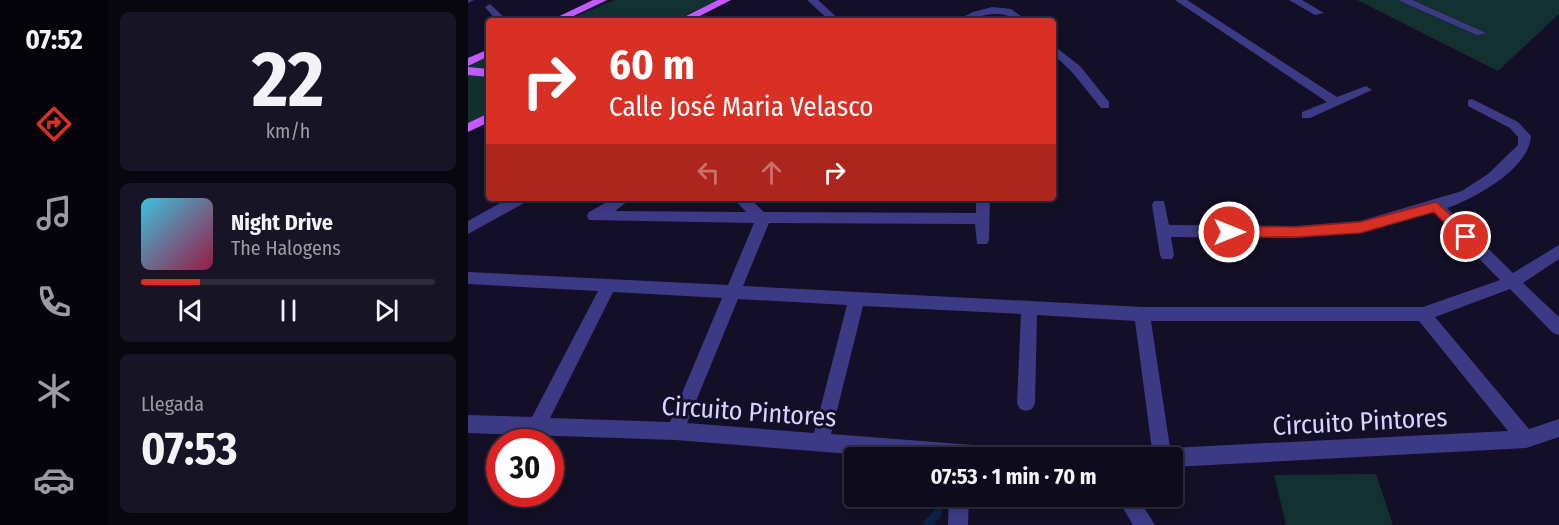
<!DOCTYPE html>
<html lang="es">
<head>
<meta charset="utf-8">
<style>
	:root { --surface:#0e0b1c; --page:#171425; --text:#f1f3f6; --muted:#9b9ba3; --line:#2e2b3b; --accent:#d93025 }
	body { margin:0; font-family:"Fira Sans Condensed",sans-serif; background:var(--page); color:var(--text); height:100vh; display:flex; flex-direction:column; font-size:22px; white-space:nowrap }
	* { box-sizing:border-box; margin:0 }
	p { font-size:20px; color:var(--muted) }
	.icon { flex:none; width:33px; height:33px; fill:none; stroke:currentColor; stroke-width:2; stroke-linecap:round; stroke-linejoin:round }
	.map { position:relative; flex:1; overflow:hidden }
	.details { display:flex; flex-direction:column; gap:12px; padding:12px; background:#08060f; width:360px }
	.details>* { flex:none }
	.banner { position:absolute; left:18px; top:18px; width:570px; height:183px; border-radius:6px; box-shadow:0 3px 9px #0003,0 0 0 2px var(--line); background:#d93025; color:#fff; overflow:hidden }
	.speed { position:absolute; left:18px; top:429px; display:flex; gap:12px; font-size:30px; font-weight:700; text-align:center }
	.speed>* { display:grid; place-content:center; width:78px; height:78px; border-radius:50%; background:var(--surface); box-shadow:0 3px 9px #0003,0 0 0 2px var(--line); line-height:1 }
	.speed .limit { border:9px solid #d22; background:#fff; color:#111 }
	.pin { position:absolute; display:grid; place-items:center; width:51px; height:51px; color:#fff; margin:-26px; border:3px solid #fff; border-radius:50%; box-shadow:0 2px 6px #0007 }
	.me { position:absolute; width:66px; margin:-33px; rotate:90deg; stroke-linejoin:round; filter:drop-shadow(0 0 4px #0008) }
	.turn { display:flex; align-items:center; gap:21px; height:126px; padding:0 24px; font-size:27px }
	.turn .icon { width:78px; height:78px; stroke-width:2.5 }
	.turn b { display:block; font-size:42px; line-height:51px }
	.lanes { display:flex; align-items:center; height:57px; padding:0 24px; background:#0003; justify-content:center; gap:30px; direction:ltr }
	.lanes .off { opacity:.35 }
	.big { font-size:45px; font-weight:700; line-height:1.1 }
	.details .widget { flex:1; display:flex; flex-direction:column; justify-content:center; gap:9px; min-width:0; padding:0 21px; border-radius:9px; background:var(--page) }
	.details .dial { align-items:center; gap:0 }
	.dial b { font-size:78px; line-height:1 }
	.song { display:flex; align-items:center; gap:18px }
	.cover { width:72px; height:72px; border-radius:9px; background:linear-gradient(135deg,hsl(190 70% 55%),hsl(340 70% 35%)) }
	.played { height:6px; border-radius:3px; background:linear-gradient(90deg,var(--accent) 20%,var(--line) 20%) }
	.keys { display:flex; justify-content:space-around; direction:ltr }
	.trip { position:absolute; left:376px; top:447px; width:339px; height:60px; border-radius:6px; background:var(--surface); box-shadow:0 3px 9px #0003,0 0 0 2px var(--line); font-weight:700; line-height:60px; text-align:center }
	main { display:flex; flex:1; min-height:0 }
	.menu { display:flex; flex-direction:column; width:108px; justify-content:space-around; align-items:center; background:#06040b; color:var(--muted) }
	.menu .icon { width:42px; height:42px }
	.menu .selected { color:var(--accent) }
	.menu b { font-size:27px; color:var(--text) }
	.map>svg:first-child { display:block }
</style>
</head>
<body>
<main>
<nav class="menu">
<b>07:52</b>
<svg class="icon selected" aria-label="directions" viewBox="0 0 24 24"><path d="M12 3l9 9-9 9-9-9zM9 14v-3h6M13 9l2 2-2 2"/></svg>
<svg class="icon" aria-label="music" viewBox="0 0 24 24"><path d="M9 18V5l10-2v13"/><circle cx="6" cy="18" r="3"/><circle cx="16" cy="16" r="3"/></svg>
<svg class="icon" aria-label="phone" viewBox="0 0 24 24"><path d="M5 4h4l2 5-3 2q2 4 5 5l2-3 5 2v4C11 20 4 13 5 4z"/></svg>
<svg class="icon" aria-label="climate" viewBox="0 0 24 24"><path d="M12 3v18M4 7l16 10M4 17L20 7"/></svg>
<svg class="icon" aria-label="car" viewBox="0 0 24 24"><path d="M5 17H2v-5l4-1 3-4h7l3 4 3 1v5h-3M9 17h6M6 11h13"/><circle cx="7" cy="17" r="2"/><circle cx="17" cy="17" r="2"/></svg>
</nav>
<section class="details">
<div class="widget dial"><b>22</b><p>km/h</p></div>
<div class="widget">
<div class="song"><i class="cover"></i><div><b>Night Drive</b><p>The Halogens</p></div></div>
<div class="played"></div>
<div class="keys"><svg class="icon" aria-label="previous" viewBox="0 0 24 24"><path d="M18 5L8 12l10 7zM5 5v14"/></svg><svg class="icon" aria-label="pause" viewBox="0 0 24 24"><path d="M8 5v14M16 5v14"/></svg><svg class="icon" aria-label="next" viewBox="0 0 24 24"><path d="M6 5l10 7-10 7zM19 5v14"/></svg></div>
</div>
<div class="widget"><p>Llegada</p><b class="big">07:53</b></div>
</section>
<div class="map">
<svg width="1091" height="525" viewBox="0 0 1091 525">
	<rect width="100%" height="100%" fill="#130f26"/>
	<path fill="#12302f" d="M147 0H250L206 21H97Z
		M889 0H1091V14L1030 71Z
		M21 54V114L0 124V64Z
		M908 474 925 525H818L806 475Z"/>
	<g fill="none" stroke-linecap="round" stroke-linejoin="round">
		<path stroke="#0c2248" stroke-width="9" d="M459 525 470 513"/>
		<path fill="#3d3a85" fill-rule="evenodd" d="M0 0H6L0 3Z
			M339 0H350L373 21H362Z
			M707 0H719L869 97 898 86 904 90 842 118H834V112L859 102Z
			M821 0H834L856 13 847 15Z
			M930 0H944L1018 33 1009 35Z
			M22 4 40 21H29L17 7Z
			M524 7 543 9 560 21C548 21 541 14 529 14 514 14 502 21 487 21L505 12Z
			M585 45 612 66 641 102V108H633L604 72 585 54Z
			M1004 99 1050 122 1063 136C1061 169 1007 198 979 208L1045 273 1091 245V259L1055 283 1091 317V335L1085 333 1042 289 967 317 1061 429 1091 419V437L1058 448 705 467V458L685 457 667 321 569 315 567 403 564 409 558 411 552 409 549 403 553 314 395 306 363 434 557 449 564 451 566 458H433L207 440 0 433V415L64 417 130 291 0 284V272L260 285 286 223 121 220 119 216 121 212 146 198H164L147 211 278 212 265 198H281L296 212 508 213V198H522L521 240 519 244H509L507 224 301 223 275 286 674 307H955L1032 280 965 212 892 233 827 238 703 237 706 255 704 259H694L692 255 684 205 686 201H696L701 225 827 226 892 221 994 191 1020 174 1050 145V137L1042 128 1000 106V100ZM145 292 254 298 202 422 82 418ZM270 299 379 305 346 433 219 423ZM683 321H951L1040 431 702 448Z
			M41 198H60L58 202 0 234V221Z
			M481 496H501L500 525H480Z
			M648 496H669L687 525H665Z"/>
		<path fill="#c25bff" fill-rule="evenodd" d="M125 0H139L95 21H81Z
			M250 0H263L222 21H208Z
			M21 49V56L0 66V58Z
			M0 67 21 69V77L0 75Z
			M21 113V122L0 132V123Z"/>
	</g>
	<path fill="#d93025" stroke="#8d1f18" stroke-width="1.5" d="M968 202 1003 233V240H994L966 212 892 233 827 237H761L755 232 761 226 827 227 892 222Z"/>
	<g text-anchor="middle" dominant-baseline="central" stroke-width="6" stroke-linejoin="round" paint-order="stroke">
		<g font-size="26" fill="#d9d4ff" stroke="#130f26">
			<text transform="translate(281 412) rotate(4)">Circuito Pintores</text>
			<text transform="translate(892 422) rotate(-3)">Circuito Pintores</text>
		</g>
	</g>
</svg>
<div class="speed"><div class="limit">30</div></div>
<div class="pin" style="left:998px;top:237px;background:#d93025"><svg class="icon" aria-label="arrive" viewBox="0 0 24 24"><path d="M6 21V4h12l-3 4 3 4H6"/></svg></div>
<svg class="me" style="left:761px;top:232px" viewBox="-20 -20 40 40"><circle r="17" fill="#d93025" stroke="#fff" stroke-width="3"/><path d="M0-11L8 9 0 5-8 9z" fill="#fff"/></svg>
<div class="trip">07:53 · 1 min · 70 m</div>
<div class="banner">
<div class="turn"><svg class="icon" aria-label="right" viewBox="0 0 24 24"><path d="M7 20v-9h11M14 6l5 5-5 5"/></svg><div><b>60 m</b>Calle José Maria Velasco</div></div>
<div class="lanes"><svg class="icon off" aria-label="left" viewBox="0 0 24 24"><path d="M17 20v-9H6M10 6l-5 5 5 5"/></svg><svg class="icon off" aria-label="ahead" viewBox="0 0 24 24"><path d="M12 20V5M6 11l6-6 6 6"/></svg><svg class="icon" aria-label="right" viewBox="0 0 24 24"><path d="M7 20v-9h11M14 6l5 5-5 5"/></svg></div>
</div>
</div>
</main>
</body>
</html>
